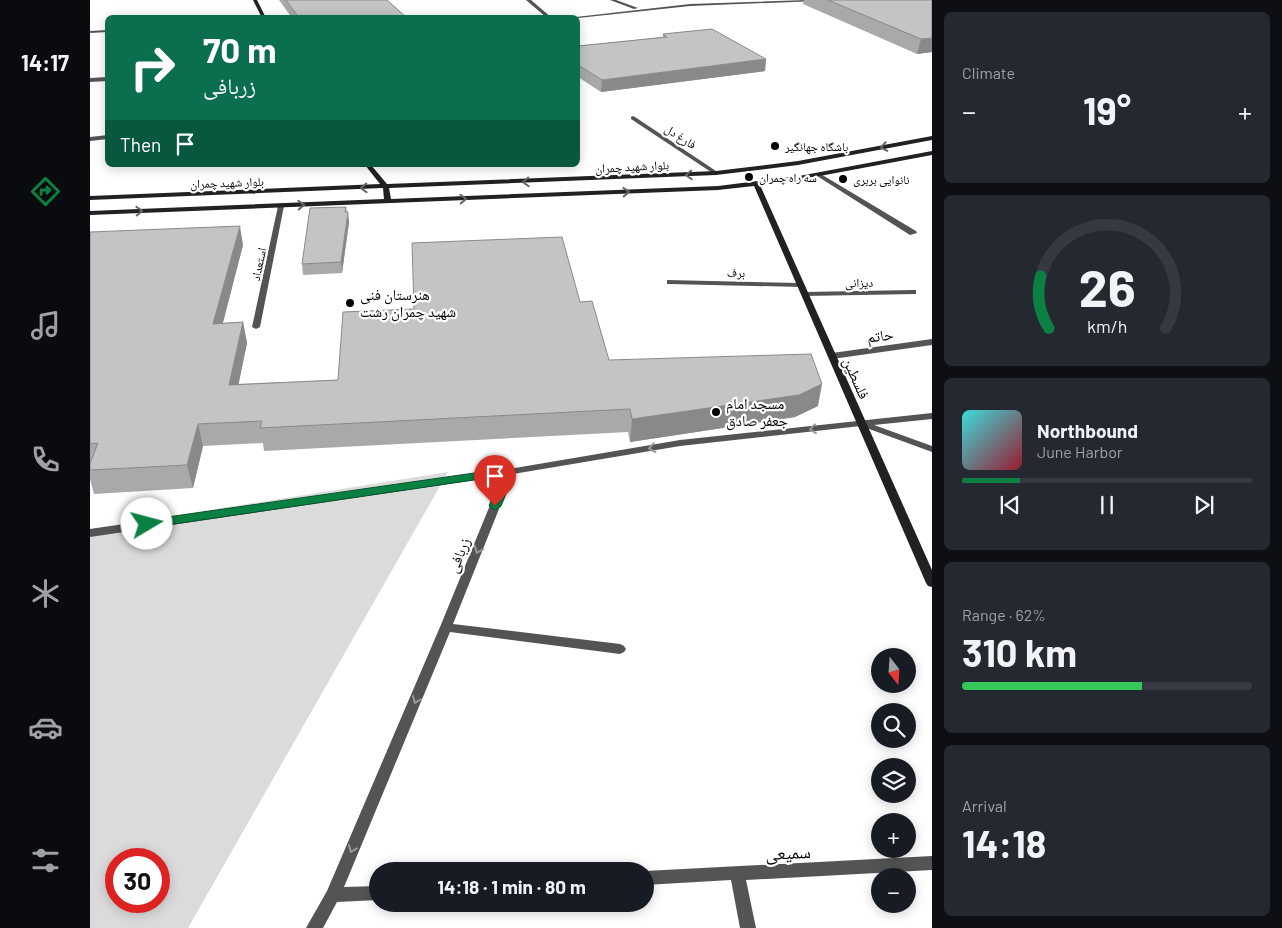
<!DOCTYPE html>
<html lang="en">
<head>
<meta charset="utf-8">
<style>
	:root { --surface:#171b24; --page:#242831; --text:#f1f3f6; --muted:#9ea1a6; --line:#363941; --accent:#0b8043 }
	body { margin:0; font-family:Barlow,"Noto Naskh Arabic",sans-serif; background:var(--page); color:var(--text); height:100vh; display:flex; flex-direction:column; font-size:19px; white-space:nowrap }
	* { box-sizing:border-box; margin:0 }
	p { font-size:16px; color:var(--muted) }
	.icon { flex:none; width:28px; height:28px; fill:none; stroke:currentColor; stroke-width:2; stroke-linecap:round; stroke-linejoin:round }
	.map { position:relative; flex:1; overflow:hidden }
	.panel { display:flex; flex-direction:column; gap:12px; padding:12px; background:#0d0f14; width:350px }
	.panel>* { flex:none }
	.top-card { position:absolute; left:15px; top:15px; width:475px; height:152px; border-radius:8px; box-shadow:0 2px 12px #0003; background:#0b6e4f; color:#fff; overflow:hidden }
	.needle { width:32px; rotate:163deg }
	.tools { position:absolute; left:781px; top:648px; display:grid; gap:10px }
	.tools a { display:grid; place-items:center; width:45px; height:45px; border-radius:50%; background:var(--surface); box-shadow:0 2px 12px #0003; font-size:25px }
	.speed { position:absolute; left:15px; top:848px; display:flex; gap:10px; font-size:25px; font-weight:700; text-align:center }
	.speed>* { display:grid; place-content:center; width:65px; height:65px; border-radius:50%; background:var(--surface); box-shadow:0 2px 12px #0003; line-height:1 }
	.speed .limit { border:8px solid #d22; background:#fff; color:#111 }
	.pin { position:absolute; display:grid; place-items:center; width:42px; height:42px; color:#fff; margin:-51px -21px; border-radius:50% 50% 50% 0; rotate:-45deg; box-shadow:0 0 5px #0007 }
	.pin .icon { rotate:45deg }
	.me { position:absolute; width:55px; margin:-28px; rotate:82deg; stroke-linejoin:round; filter:drop-shadow(0 0 4px #0008) }
	.turn { display:flex; align-items:center; gap:18px; height:105px; padding:0 15px; font-size:22px }
	.turn .icon { width:65px; height:65px; stroke-width:2.5 }
	.turn b { display:block; font-size:35px; line-height:42px }
	.then { display:flex; align-items:center; height:48px; padding:0 15px; background:#0003; gap:10px; font-size:19px }
	.big { font-size:38px; font-weight:700; line-height:1.1 }
	.panel .tile { flex:1; display:flex; flex-direction:column; justify-content:center; gap:8px; min-width:0; padding:0 18px; border-radius:8px; background:var(--page) }
	.panel .dial { align-items:center; gap:0 }
	.dial svg { height:130px; overflow:visible; fill:none; stroke:var(--line); stroke-width:7; stroke-linecap:round; text-anchor:middle }
	.dial text { fill:var(--text); stroke:none }
	.song { display:flex; align-items:center; gap:15px }
	.cover { width:60px; height:60px; border-radius:8px; background:linear-gradient(135deg,hsl(180 70% 55%),hsl(350 70% 35%)) }
	.played { height:5px; border-radius:2px; background:linear-gradient(90deg,var(--accent) 20%,var(--line) 20%) }
	.keys { display:flex; justify-content:space-around; direction:ltr }
	.heat { display:flex; justify-content:space-between; align-items:center; font-size:28px; direction:ltr }
	.charge { height:8px; border-radius:4px; background:linear-gradient(90deg,#34c759 62%,var(--line) 0) }
	.trip { position:absolute; left:279px; top:862px; width:285px; height:50px; border-radius:25px; background:var(--surface); box-shadow:0 2px 12px #0003; font-weight:700; line-height:50px; text-align:center }
	main { display:flex; flex:1; min-height:0 }
	.menu { display:flex; flex-direction:column; width:90px; justify-content:space-around; align-items:center; background:#090b0e; color:var(--muted) }
	.menu .icon { width:35px; height:35px }
	.menu .current { color:var(--accent) }
	.menu b { font-size:22px; color:var(--text) }
	.map>svg:first-child { display:block }
</style>
</head>
<body>
<main>
<nav class="menu">
<b>14:17</b>
<svg class="icon current" aria-label="directions" viewBox="0 0 24 24"><path d="M12 3l9 9-9 9-9-9zM9 14v-3h6M13 9l2 2-2 2"/></svg>
<svg class="icon" aria-label="music" viewBox="0 0 24 24"><path d="M9 18V5l10-2v13"/><circle cx="6" cy="18" r="3"/><circle cx="16" cy="16" r="3"/></svg>
<svg class="icon" aria-label="phone" viewBox="0 0 24 24"><path d="M5 4h4l2 5-3 2q2 4 5 5l2-3 5 2v4C11 20 4 13 5 4z"/></svg>
<svg class="icon" aria-label="climate" viewBox="0 0 24 24"><path d="M12 3v18M4 7l16 10M4 17L20 7"/></svg>
<svg class="icon" aria-label="car" viewBox="0 0 24 24"><path d="M5 17H2v-5l4-1 3-4h7l3 4 3 1v5h-3M9 17h6M6 11h13"/><circle cx="7" cy="17" r="2"/><circle cx="17" cy="17" r="2"/></svg>
<svg class="icon" aria-label="filters" viewBox="0 0 24 24"><path d="M4 7h16M4 17h16"/><circle cx="9" cy="7" r="2"/><circle cx="15" cy="17" r="2"/></svg>
</nav>
<div class="map">
<svg width="842" height="928" viewBox="0 0 842 928">
	<rect width="100%" height="100%" fill="#fff"/>
	<path fill="#dbdbdb" fill-rule="evenodd" d="M358 472 98 928H0V529ZM26 859H69V901H26Z"/>
	<g fill="none" stroke-linecap="round" stroke-linejoin="round">
		<path fill="#545454" fill-rule="evenodd" d="M436 0H441L462 18H457Z
			M520 0H526L548 8 544 9Z
			M717 0 728 1 600 6 488 18H477L600 4Z
			M191 204 194 206 170 327 166 329 162 327 188 206Z"/>
		<path fill="#545454" fill-rule="evenodd" d="M173 15 175 17 159 18Z
			M18 30V32L0 33V31Z
			M18 77V81L0 82V78Z
			M543 116 545 117 629 173 624 174 541 119V117Z
			M18 135V139L0 141V137Z
			M729 173 826 231 827 233 820 235 727 176V174Z
			M577 280 711 283 715 285 711 287 580 284H577Z
			M823 290H826V294L715 296 711 294 715 292Z
			M842 339V345L742 359 738 356 742 353Z
			M842 413V419L784 425 842 446V452L771 426 590 446 423 474 363 624 530 644 534 646 536 649 534 652 530 654 360 632 254 887 288 886V900L247 902 233 928H216L237 891 350 627 412 476 0 537V529L419 469 590 440Z
			M842 856V870L656 880 666 928H650L641 880 555 885V871Z"/>
		<path fill="#212121" fill-rule="evenodd" d="M163 0H167L176 18H172Z
			M842 136V140L708 165 626 175 299 188 301 199 628 186 709 176 842 151V155L735 175 670 185 842 570V587L838 586 836 583 664 186 628 190 0 215V211L294 199 293 188 0 200V196L290 184 275 165H281L297 184 626 171 708 161Z"/>
	</g>
	<path fill="#a9a9a9" d="M189 0H297L317 18H202Z
		M714 0H842V52L827 54 713 4Z
		M573 34 676 59 675 71 511 92 488 77V46L573 37Z
		M256 207 259 222 252 273 213 275 212 264Z
		M0 232 153 245 133 323 153 322 157 343 148 384 248 380 490 302 519 360 728 406 705 417 540 442 538 432 174 451 173 443 113 446 103 488 4 494 0 479Z"/>
	<path fill="#898989" d="M842 38V52L827 54 831 39Z
		M676 59 675 71 511 92 512 80Z
		M258 212 259 222 252 273 251 262Z
		M150 226 153 245 127 345 123 324Z
		M153 322 157 343 144 407 139 385Z
		M732 384 728 406 705 417 540 442 542 419Z
		M108 424 113 446 103 488 97 465Z"/>
	<path fill="#c4c4c4" stroke="#898989" d="M196 0H297L317 18H209Z
		M738 0H842V38L831 39Z
		M622 29 676 59 512 80 488 65V46L577 37 573 34Z
		M256 207 255 212H258L251 262 212 264 220 208Z
		M150 226 123 324 153 322 139 385 248 380 253 312 324 309 322 243 472 237 490 302 502 301 519 360 721 354 732 384 709 395 542 419 540 409 170 428 172 421 108 424 97 465 0 470V464L8 443 0 444V232Z"/>
	<defs><path id="oneway-chevron" d="M-2-3.5L2.5 0L-2 3.5" fill="none" stroke-width="1.6" stroke-linecap="round" stroke-linejoin="round" transform="scale(1.25)"/></defs>
	<g stroke="#646464">
		<use href="#oneway-chevron" transform="translate(794 147) rotate(169)"/>
		<use href="#oneway-chevron" transform="translate(599 175) rotate(177)"/>
		<use href="#oneway-chevron" transform="translate(436 182) rotate(177)"/>
		<use href="#oneway-chevron" transform="translate(274 188) rotate(178)"/>
		<use href="#oneway-chevron" transform="translate(536 192) rotate(-3)"/>
		<use href="#oneway-chevron" transform="translate(373 199) rotate(-2)"/>
		<use href="#oneway-chevron" transform="translate(211 205) rotate(-2)"/>
		<use href="#oneway-chevron" transform="translate(49 211) rotate(-2)"/>
	</g>
	<g stroke="#989898">
		<use href="#oneway-chevron" transform="translate(723 429) rotate(174)"/>
		<use href="#oneway-chevron" transform="translate(562 448) rotate(170)"/>
		<use href="#oneway-chevron" transform="translate(388 550) rotate(112)"/>
		<use href="#oneway-chevron" transform="translate(326 700) rotate(113)"/>
		<use href="#oneway-chevron" transform="translate(262 849) rotate(113)"/>
	</g>
	<path fill="#0b8043" stroke="#07532c" d="M419 468 425 472 411 506 405 510 399 506 411 476 57 528 51 524 57 520Z"/>
	<g fill="#000" stroke="#fff" stroke-width="2">
		<circle cx="685" cy="146" r="5"/>
		<circle cx="659" cy="177" r="5"/>
		<circle cx="753" cy="179" r="5"/>
		<circle cx="260" cy="303" r="5"/>
		<circle cx="626" cy="412" r="5"/>
	</g>
	<g text-anchor="middle" dominant-baseline="central" stroke-width="4.5" stroke-linejoin="round" paint-order="stroke">
		<g font-size="12" fill="#000" stroke="#fff">
			<text transform="translate(591 136) rotate(33)">فارغ دل</text>
			<text transform="translate(542 166) rotate(-3)">بلوار شهید چمران</text>
			<text transform="translate(137 182) rotate(-2)">بلوار شهید چمران</text>
			<text transform="translate(168 264) rotate(-78)">استعداد</text>
			<text transform="translate(646 272) rotate(1)">برف</text>
			<text transform="translate(769 282) rotate(-1)">دیزانی</text>
		</g>
		<g font-size="12" fill="#000" stroke="#fff" text-anchor="start">
			<text x="695" y="146">باشگاه جهانگیر</text>
			<text x="669" y="177">سه راه چمران</text>
			<text x="763" y="179">نانوایی بربری</text>
		</g>
		<g font-size="15" fill="#000" stroke="#fff" text-anchor="start">
			<text x="270" y="294">هنرستان فنی<tspan x="270" dy="17">شهید چمران رشت</tspan></text>
			<text x="636" y="403">مسجد امام<tspan x="636" dy="17">جعفر صادق</tspan></text>
		</g>
		<g font-size="15" fill="#000" stroke="#fff">
			<text transform="translate(790 335) rotate(-8)">حاتم</text>
			<text transform="translate(767 378) rotate(66)">فلسطین</text>
			<text transform="translate(368 555) rotate(-68)">زربافی</text>
		</g>
		<g font-size="18" fill="#000" stroke="#fff">
			<text transform="translate(698 852) rotate(-3)">سمیعی</text>
		</g>
	</g>
</svg>
<div class="tools">
<a><svg class="needle" viewBox="-14 -14 28 28"><path d="M0-13l5 13h-10z" fill="#e53935"/><path d="M0 13l5-13h-10z" fill="#9ea1a6"/></svg></a>
<a><svg class="icon" aria-label="search" viewBox="0 0 24 24"><circle cx="10" cy="10" r="6"/><path d="M15 15l6 6"/></svg></a>
<a><svg class="icon" aria-label="layers" viewBox="0 0 24 24"><path d="M12 4l9 5-9 5-9-5zM3 14l9 5 9-5"/></svg></a>
<a>+</a>
<a>−</a>
</div>
<div class="speed"><div class="limit">30</div></div>
<div class="pin" style="left:405px;top:506px;background:#d93025"><svg class="icon" aria-label="arrive" viewBox="0 0 24 24"><path d="M6 21V4h12l-3 4 3 4H6"/></svg></div>
<svg class="me" style="left:57px;top:524px" viewBox="-20 -20 40 40"><circle r="19" fill="#fff"/><path d="M0-13L10 11 0 6-10 11z" fill="#0b8043"/></svg>
<div class="trip">14:18 · 1 min · 80 m</div>
<div class="top-card">
<div class="turn"><svg class="icon" aria-label="right" viewBox="0 0 24 24"><path d="M7 20v-9h11M14 6l5 5-5 5"/></svg><div><b>70 m</b>زربافی</div></div>
<div class="then">Then<svg class="icon" aria-label="arrive" viewBox="0 0 24 24"><path d="M6 21V4h12l-3 4 3 4H6"/></svg></div>
</div>
</div>
<section class="panel">
<div class="tile"><p>Climate</p>
<div class="heat"><a>−</a><b class="big">19°</b><a>+</a></div>
</div>
<div class="tile dial"><svg viewBox="0 0 100 80">
<path d="M14 69A42 42 0 1 1 86 69"/>
<path d="M14 69A42 42 0 0 1 9 37" stroke="#0b8043"/>
<text x="50" y="56" font-size="32" font-weight="700">26</text>
<text x="50" y="72" font-size="11">km/h</text>
</svg></div>
<div class="tile">
<div class="song"><i class="cover"></i><div><b>Northbound</b><p>June Harbor</p></div></div>
<div class="played"></div>
<div class="keys"><svg class="icon" aria-label="previous" viewBox="0 0 24 24"><path d="M18 5L8 12l10 7zM5 5v14"/></svg><svg class="icon" aria-label="pause" viewBox="0 0 24 24"><path d="M8 5v14M16 5v14"/></svg><svg class="icon" aria-label="next" viewBox="0 0 24 24"><path d="M6 5l10 7-10 7zM19 5v14"/></svg></div>
</div>
<div class="tile"><p>Range · 62%</p><b class="big">310 km</b><div class="charge"></div></div>
<div class="tile"><p>Arrival</p><b class="big">14:18</b></div>
</section>
</main>
</body>
</html>
